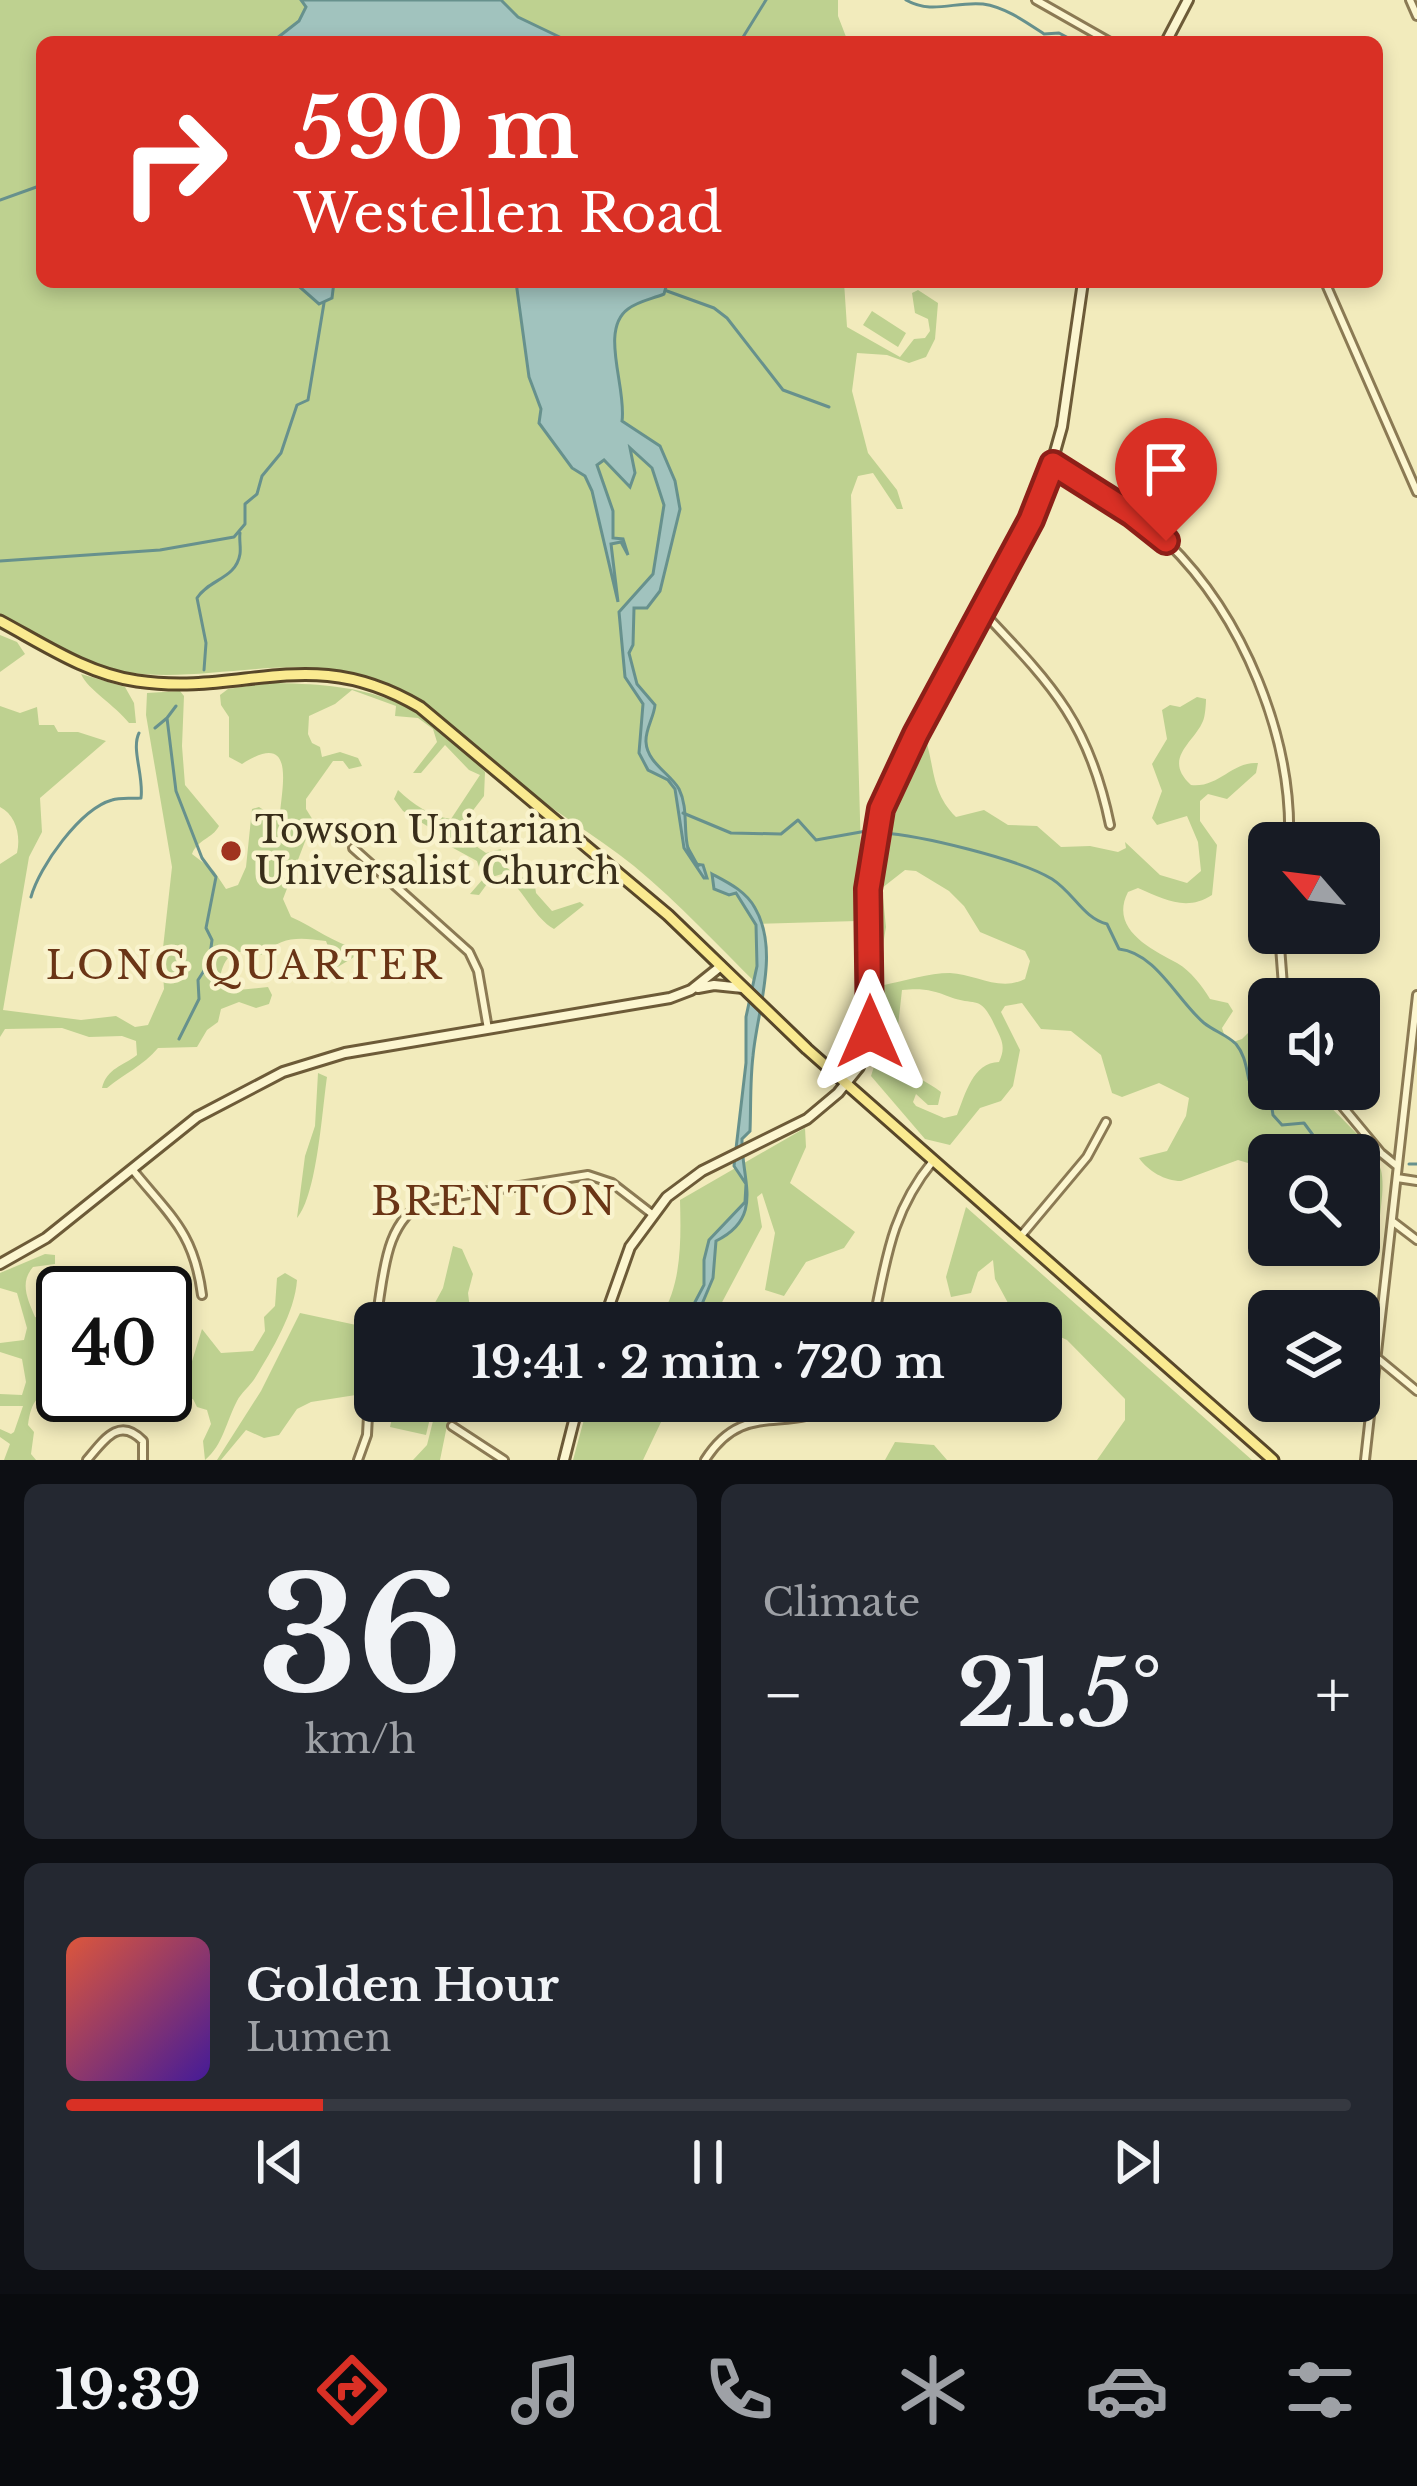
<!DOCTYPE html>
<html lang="en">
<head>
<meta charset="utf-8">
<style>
	:root { --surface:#171b24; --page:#242831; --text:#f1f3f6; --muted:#9ea1a6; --line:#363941; --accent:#d93025 }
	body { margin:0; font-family:"Libre Baskerville",serif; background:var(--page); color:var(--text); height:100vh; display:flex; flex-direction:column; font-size:45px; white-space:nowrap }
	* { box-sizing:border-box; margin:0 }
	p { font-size:39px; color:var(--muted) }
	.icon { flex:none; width:66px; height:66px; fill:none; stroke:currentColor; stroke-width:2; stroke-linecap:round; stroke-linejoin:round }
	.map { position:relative; height:1460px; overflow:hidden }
	.details { display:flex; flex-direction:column; gap:24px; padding:24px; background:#0d0f14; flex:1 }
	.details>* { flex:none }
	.banner { position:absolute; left:36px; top:36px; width:1347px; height:252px; border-radius:18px; box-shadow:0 6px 18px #0003; background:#d93025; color:#fff; overflow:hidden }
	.needle { width:78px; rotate:298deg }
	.fabs { position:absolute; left:1248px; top:822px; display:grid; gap:24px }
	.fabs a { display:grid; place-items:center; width:132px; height:132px; border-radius:18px; background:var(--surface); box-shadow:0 6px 18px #0003; font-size:60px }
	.speed { position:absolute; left:36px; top:1266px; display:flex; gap:24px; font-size:60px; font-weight:700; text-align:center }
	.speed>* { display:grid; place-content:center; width:156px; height:156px; border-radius:50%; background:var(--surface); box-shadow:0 6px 18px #0003; line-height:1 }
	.speed .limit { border:6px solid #111; border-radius:18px; background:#fff; color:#111 }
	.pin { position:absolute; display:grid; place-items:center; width:102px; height:102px; color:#fff; margin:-123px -51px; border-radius:50% 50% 50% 0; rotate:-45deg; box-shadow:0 0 12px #0007 }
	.pin .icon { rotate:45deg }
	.me { position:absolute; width:132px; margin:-66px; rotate:0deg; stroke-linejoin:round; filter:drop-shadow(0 0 9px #0008) }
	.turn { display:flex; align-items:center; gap:42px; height:252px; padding:0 60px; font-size:54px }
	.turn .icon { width:156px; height:156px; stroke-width:2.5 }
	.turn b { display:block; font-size:84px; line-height:102px }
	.big { font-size:90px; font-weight:700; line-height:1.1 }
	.details .tile { flex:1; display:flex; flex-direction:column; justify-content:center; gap:18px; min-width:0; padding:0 42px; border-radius:18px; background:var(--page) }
	.details .dial { align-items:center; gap:0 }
	.dial b { font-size:156px; line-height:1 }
	.song { display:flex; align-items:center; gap:36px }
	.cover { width:144px; height:144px; border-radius:18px; background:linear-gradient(135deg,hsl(10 70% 55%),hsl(260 70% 35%)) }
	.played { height:12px; border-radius:6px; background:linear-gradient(90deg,var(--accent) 20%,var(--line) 20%) }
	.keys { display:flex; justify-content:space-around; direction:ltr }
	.heat { display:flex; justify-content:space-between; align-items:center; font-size:66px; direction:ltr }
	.details .tiles { flex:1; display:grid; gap:24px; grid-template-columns:1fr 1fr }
	.tile:last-child { grid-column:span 2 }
	.trip { position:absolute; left:354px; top:1302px; width:708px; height:120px; border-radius:18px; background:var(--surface); box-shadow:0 6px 18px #0003; font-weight:700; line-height:120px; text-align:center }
	.tabs { display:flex; height:192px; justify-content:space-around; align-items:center; background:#090b0e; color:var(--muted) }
	.tabs .icon { width:84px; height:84px }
	.tabs .current { color:var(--accent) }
	.tabs b { font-size:54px; color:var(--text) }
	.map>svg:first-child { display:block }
</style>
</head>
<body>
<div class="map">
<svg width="1417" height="1460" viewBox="0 0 1417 1460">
	<rect width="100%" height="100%" fill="#f2ebbc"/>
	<path fill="#bed190" d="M0 0H838V16L848 42H42V282H844L847 327 900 357 914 339 925 338 930 331 928 319 915 313 912 293 918 290 938 303 935 339 926 357 909 363 887 355 857 353 852 391 868 453 897 490 903 509H897L873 473 858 476 851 495 861 854 860 1013 857 921 756 924 759 986C718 946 679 903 634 866 594 834 549 808 508 777 459 738 422 692 359 675 281 654 203 684 124 672 80 665 39 636 0 616Z
		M872 311 906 333 898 347 863 325Z
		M0 635 17 642 25 654 0 672Z
		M81 674 125 687 134 703 136 723H129C115 705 88 690 81 674Z
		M269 683C365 684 419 695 485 772L484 796 461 826 466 839 486 853 501 849 499 862 519 877 534 879 536 893 552 911 580 902 584 905 554 929C532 916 524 888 502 874L492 877 479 895 470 894 483 879 477 861 444 843 440 834 403 811 394 799 398 790C414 805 430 816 451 819L480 775 469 770 445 745 421 773H413L437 742 433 729 418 718 395 716 396 706 352 690 335 704 309 716 308 734 312 743 320 747 322 757 340 752 358 758 362 766 349 769 343 761H333L306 799V809L316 825 309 831 283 899 291 917C314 927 335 944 358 949L359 954 336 968 326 941C298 937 283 936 261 955 230 944 221 961 219 987L228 991 268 987 272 995 269 1004 256 1008 239 1002 221 1009 218 1022 207 1030 197 1047 158 1048C143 1066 125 1073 107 1088H102C107 1068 123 1066 137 1055L136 1041 122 1036 89 1037 62 1028 5 1029 0 1037V864L17 853C21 836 16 815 0 807V706L20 713 37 707 39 725H54L58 732H78L106 741 40 798 42 832 29 857 3 1010 81 1020 116 1016 135 1027 148 1025 164 989 162 957 172 867 146 715 147 693 180 691 184 696 182 746 185 785 219 826C212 839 198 839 192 854L214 871 226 889 238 885 246 867 252 809 259 807 273 816 280 814C282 786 296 729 242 764L229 757V717L221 705 220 695 228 689Z
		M1197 697 1206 699C1206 704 1205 717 1203 721 1194 743 1162 758 1191 785 1219 788 1232 761 1258 763L1256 773 1227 799 1208 794 1200 801V821L1217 845 1212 895C1186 912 1164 899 1138 888L1128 892C1109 929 1151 949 1177 963 1191 971 1202 986 1210 999L1228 1003 1233 1011 1222 1028 1225 1037 1233 1042 1242 1039 1262 1019 1269 1026V1089H1315C1332 1113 1374 1143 1381 1170 1385 1187 1380 1209 1379 1227L1359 1206V1155H1269V1180L1248 1163 1238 1160 1181 1181C1165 1181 1148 1171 1139 1158L1167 1151 1186 1116 1189 1098 1159 1083 1122 1097 1112 1093 1101 1055 1071 1031 1041 1029 1022 1003 1005 1006 1001 1012 1020 1050 1013 1086 1001 1101 980 1108 950 1145 925 1139 871 1076 877 1057C884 1058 933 1085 941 1092L938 1105H928L916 1094 913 1102 916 1106 944 1118 957 1115C965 1095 973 1062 999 1062 1006 1047 1002 1040 995 1026 980 993 976 1007 950 997 933 990 922 988 902 990L898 1026 893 1034 883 1032C878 1016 874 999 884 985 904 981 929 973 950 973 975 974 1000 992 1025 979L1030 961 1025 951 980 932 964 906 949 891 916 871 905 870 882 888 886 927 881 957 873 961C863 880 882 814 918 743L925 737C935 768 931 792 956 817L984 810 1008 825 1037 826 1061 847 1090 846 1118 852 1126 848 1125 842 1160 875 1187 883 1201 871 1198 842 1187 816 1157 825 1152 818 1162 791 1152 764 1167 739 1162 710 1170 705 1180 707Z
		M318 1073 327 1077C322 1111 317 1195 297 1218L305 1156 315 1126Z
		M805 1128 806 1147 790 1183 855 1232 844 1248 806 1262 784 1296 765 1290 775 1233 762 1193 757 1197 762 1227 711 1323H628L661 1316C682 1284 681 1239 680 1200Z
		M966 1207 1252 1460H1097L1125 1420V1399L1067 1340 1041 1328V1323L1014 1314 995 1279 993 1260 978 1272 971 1293 951 1297 946 1277Z
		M453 1246 462 1249 473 1274 468 1293 471 1317 466 1323H424L443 1288Z
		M45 1254 55 1255V1264L33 1267C19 1283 28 1300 35 1317L63 1324V1388C38 1392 31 1401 28 1425L34 1432 31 1454 36 1460H4L10 1444 0 1437V1429L11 1434 14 1432 23 1406H0V1394L22 1395 26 1382 22 1359 0 1352V1343L24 1340 27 1328 17 1293 0 1288V1273Z
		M285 1273 297 1280C295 1312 272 1350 255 1378 250 1386 241 1393 237 1401 226 1422 223 1445 205 1460L203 1441 211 1424 207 1410 197 1407 193 1399 166 1395 142 1415 141 1410 150 1395H165V1370L189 1371 202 1329 221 1353 253 1351 265 1331 264 1317 275 1306 277 1278Z
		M300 1313 375 1329V1392L311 1402 297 1409 279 1435 264 1438 246 1430 221 1460H217L261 1391Z
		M396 1401H434L426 1435 390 1427Z
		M438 1401H452L440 1460H413L427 1445Z
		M589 1401H671L643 1460H573Z
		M895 1442 934 1445 947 1460H885Z"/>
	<path fill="#a1c3be" stroke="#67918d" stroke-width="3" d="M301 0H501L518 17 570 42H391L387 39 272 42 299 21 306 7Z
		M294 282H334L332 298 319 304Z
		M516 282H659L666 287 664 294C652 299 638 301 628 309 599 330 627 388 622 421L660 446 675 481 680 509 660 591 647 608H634L633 645 629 653 637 684 655 705C654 717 645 730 646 742 647 763 671 774 679 789 691 813 679 841 695 864L703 865 707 878H704L684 848 675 789 668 780 648 770 639 753 643 704 625 677 619 612 653 574 664 505 652 468 630 448 635 473 630 487 604 460 597 465 613 511V538L623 539 628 555 621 542 611 544 618 602 592 491 585 476 572 468 539 423 541 409 529 377Z
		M712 874C727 882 746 891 755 908 780 951 757 1011 753 1056 750 1081 751 1106 750 1131L742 1139C741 1180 765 1217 716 1241L713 1278 694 1323H684L704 1285V1260L709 1240 745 1202 746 1184 734 1166 746 1063V1017L757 966 756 925 736 893 729 895 714 889Z"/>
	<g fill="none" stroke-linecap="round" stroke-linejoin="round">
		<path stroke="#67918d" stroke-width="3" d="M906 0C932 15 955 1 983 4 1005 7 1026 22 1044 34L1059 33 1076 42
			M740 42 766 0
			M0 200 42 185
			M667 291 714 308 727 318 783 390 829 407
			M0 561 160 550 234 537 245 524V504L257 494 262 476 281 453 297 405 308 400 324 303
			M204 670 206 643 197 598C209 579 236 579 240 554 241 547 239 540 240 533
			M176 706 167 718 176 791 202 858 216 877 206 928 212 940 209 963 198 980 199 999 179 1039
			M155 728 167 718
			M683 813 731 833 781 834 798 820 816 840 872 830
			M881 833C920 835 1019 859 1052 879 1074 893 1083 918 1107 924L1119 949C1156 953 1177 1000 1204 1023 1214 1031 1227 1035 1236 1044 1245 1055 1246 1067 1249 1080L1269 1088
			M688 848 698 866
			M31 897C39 867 80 809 112 800 121 797 132 799 141 798 144 776 131 749 139 733
			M1269 1089 1273 1115 1282 1125 1304 1123 1321 1146 1368 1155
			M1409 1164H1417"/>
		<defs>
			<path id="street" d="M1036 0 1110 42
				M1410 0 1417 16
				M1325 282 1417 492
				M1053 464C1093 484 1136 511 1167 542 1243 616 1293 737 1289 843
				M983 612C1052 685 1089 722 1110 825
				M353 848 469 952 478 971 488 1029
				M1279 933 1284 999
				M1328 1089 1381 1153 1397 1166
				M132 1169C170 1216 194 1232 202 1295
				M1397 1178 1417 1181
				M1392 1221 1417 1240
				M1020 1237 1087 1157 1106 1122
				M376 1320C384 1278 383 1222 426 1201L588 1175 612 1183 652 1214
				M873 1323C886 1261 891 1212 933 1161
				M1376 1357 1417 1391
				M800 1401 804 1416
				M771 1419V1401
				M452 1426 504 1460
				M87 1460C104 1440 119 1416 143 1441V1460
				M358 1460 367 1435 368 1415
				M705 1460C746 1396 789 1438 837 1401
				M1365 1460 1417 995"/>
			<path id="secondary" d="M1166 42 1188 0
				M698 988 714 985 743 988
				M0 1264 46 1238 197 1117 283 1072 345 1053 670 998 691 990 721 966
				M603 1323 630 1247 667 1197 702 1171 807 1119 838 1093 859 1067 870 1032 868 889 881 809 902 760 1044 491 1062 427 1083 282
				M564 1460 579 1401"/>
			<path id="primary" d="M0 621C43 644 87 674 137 681 244 697 311 642 420 707L668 915 807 1049 1273 1460"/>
		</defs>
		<use href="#street" stroke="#8b7a54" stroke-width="12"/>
		<use href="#secondary" stroke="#6d5b38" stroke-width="14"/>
		<use href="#primary" stroke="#584729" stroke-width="15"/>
		<use href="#street" stroke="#fcf6d0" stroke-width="6"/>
		<use href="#secondary" stroke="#fcf6d0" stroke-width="8"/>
		<use href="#primary" stroke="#faea90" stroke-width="9"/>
	</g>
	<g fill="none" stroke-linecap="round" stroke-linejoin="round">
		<defs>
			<path id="route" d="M870 1032 868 889 881 809 916 734 1031 520 1053 464 1132 514 1166 541"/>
		</defs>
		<use href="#route" stroke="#8d1f18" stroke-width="30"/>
		<use href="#route" stroke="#d93025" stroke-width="21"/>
	</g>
	<circle fill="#a0331f" stroke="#f9f3cd" stroke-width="4.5" cx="231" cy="851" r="12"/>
	<g text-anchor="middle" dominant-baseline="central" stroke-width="9" stroke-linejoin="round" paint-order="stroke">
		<g font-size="36" fill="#392e1a" stroke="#f9f3cd" text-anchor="start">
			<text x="255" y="830">Towson Unitarian<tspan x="255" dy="41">Universalist Church</tspan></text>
		</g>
		<g font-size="39" letter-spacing="3" fill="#6a3516" stroke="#f9f3cd">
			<text x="245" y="965">LONG QUARTER</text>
			<text x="495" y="1201">BRENTON</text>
		</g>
	</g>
</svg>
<div class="fabs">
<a><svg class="needle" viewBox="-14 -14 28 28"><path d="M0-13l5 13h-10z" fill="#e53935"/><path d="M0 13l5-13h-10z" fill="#9ea1a6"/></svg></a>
<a><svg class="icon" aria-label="sound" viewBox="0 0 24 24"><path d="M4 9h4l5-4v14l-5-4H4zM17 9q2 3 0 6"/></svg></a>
<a><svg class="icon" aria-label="search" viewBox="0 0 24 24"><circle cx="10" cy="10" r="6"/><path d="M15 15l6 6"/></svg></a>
<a><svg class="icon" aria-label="layers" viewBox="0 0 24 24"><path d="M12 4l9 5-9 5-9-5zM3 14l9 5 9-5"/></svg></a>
</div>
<div class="speed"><div class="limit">40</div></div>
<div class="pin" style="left:1166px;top:541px;background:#d93025"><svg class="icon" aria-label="arrive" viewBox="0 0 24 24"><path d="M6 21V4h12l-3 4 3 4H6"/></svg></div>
<svg class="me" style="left:870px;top:1032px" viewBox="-20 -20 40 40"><path d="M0-17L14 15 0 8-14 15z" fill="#d93025" stroke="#fff" stroke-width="4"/></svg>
<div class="trip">19:41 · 2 min · 720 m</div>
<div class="banner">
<div class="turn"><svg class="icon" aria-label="right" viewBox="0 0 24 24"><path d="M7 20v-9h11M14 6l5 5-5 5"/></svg><div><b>590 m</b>Westellen Road</div></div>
</div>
</div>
<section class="details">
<div class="tiles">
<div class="tile dial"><b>36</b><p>km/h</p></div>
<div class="tile"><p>Climate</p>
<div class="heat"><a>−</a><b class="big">21.5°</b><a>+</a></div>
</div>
<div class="tile">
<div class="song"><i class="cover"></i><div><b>Golden Hour</b><p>Lumen</p></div></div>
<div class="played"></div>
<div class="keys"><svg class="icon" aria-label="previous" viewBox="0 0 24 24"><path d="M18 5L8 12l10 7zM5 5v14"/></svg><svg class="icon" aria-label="pause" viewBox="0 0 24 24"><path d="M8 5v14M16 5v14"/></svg><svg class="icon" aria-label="next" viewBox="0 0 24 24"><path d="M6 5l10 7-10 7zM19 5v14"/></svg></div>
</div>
</div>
</section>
<nav class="tabs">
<b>19:39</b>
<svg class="icon current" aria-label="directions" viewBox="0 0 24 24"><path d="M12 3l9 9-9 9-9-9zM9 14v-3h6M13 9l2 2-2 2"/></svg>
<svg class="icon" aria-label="music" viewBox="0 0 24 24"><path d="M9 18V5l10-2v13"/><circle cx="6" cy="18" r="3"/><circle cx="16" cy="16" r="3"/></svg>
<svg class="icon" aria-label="phone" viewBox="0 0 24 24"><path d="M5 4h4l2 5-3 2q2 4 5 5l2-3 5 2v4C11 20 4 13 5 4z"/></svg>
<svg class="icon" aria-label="climate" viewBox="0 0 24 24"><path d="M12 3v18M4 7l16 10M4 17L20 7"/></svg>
<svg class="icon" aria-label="car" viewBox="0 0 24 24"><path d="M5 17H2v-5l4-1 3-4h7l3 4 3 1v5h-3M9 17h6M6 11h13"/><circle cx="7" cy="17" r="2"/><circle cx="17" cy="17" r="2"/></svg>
<svg class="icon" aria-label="filters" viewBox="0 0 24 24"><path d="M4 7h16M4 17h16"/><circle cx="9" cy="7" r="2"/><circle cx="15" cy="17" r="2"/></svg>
</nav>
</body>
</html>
